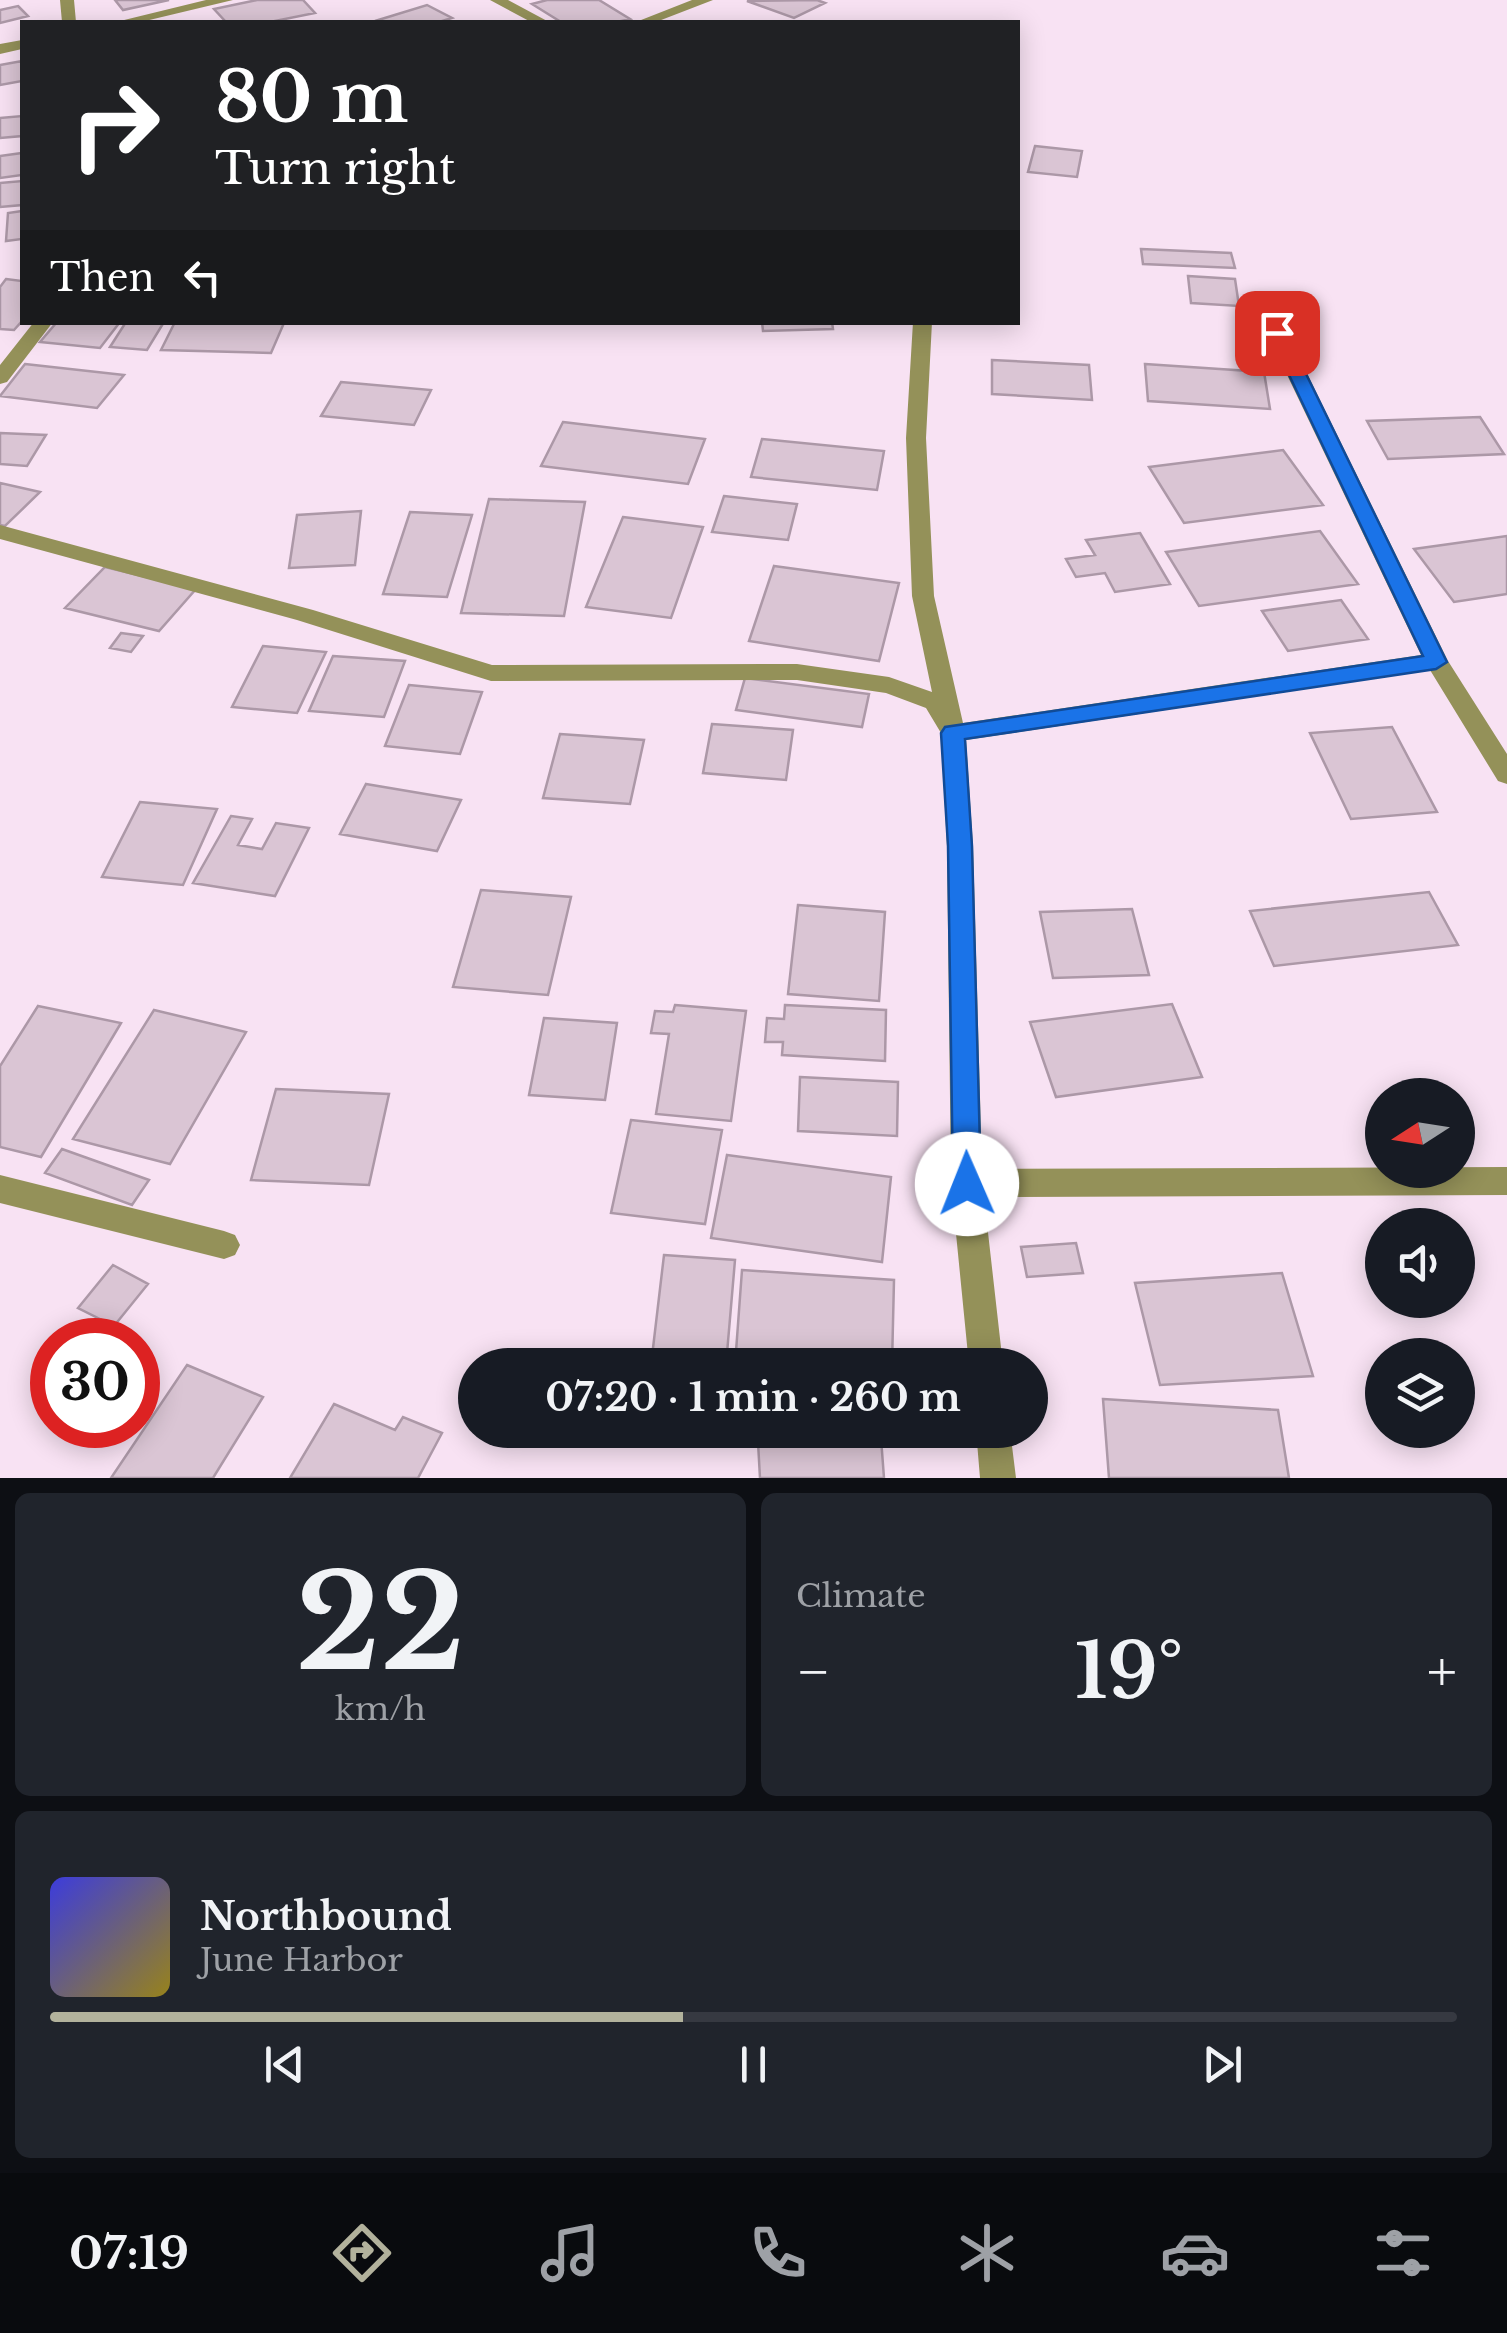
<!DOCTYPE html>
<html lang="en">
<head>
<meta charset="utf-8">
<style>
	:root { --surface:#171b24; --page:#20242c; --text:#f1f3f6; --muted:#9ea1a6; --line:#363941; --accent:#b2b29c }
	body { margin:0; font-family:"Libre Baskerville",serif; background:var(--page); color:var(--text); height:100vh; display:flex; flex-direction:column; font-size:38px; white-space:nowrap }
	* { box-sizing:border-box; margin:0 }
	p { font-size:32px; color:var(--muted) }
	.icon { flex:none; width:55px; height:55px; fill:none; stroke:currentColor; stroke-width:2; stroke-linecap:round; stroke-linejoin:round }
	.map { position:relative; height:1478px; overflow:hidden }
	.sheet { display:flex; flex-direction:column; gap:15px; padding:15px; background:#0d0f14; flex:1 }
	.sheet>* { flex:none }
	.hud { position:absolute; left:20px; top:20px; width:1000px; height:305px; border-radius:0px; box-shadow:0 5px 25px #0003; background:#202124; color:#fff; overflow:hidden }
	.needle { width:65px; rotate:258deg }
	.tools { position:absolute; left:1365px; top:1078px; display:grid; gap:20px }
	.tools a { display:grid; place-items:center; width:110px; height:110px; border-radius:50%; background:var(--surface); box-shadow:0 5px 25px #0003; font-size:50px }
	.speed { position:absolute; left:30px; top:1318px; display:flex; gap:20px; font-size:50px; font-weight:700; text-align:center }
	.speed>* { display:grid; place-content:center; width:130px; height:130px; border-radius:50%; background:var(--surface); box-shadow:0 5px 25px #0003; line-height:1 }
	.speed .limit { border:15px solid #d22; background:#fff; color:#111 }
	.pin { position:absolute; display:grid; place-items:center; width:85px; height:85px; color:#fff; margin:-42px; border-radius:20px; box-shadow:0 5px 15px #0006 }
	.me { position:absolute; width:110px; margin:-55px; rotate:359deg; stroke-linejoin:round; filter:drop-shadow(0 0 8px #0008) }
	.turn { display:flex; align-items:center; gap:35px; height:210px; padding:0 30px; font-size:45px }
	.turn .icon { width:130px; height:130px; stroke-width:2.5 }
	.turn b { display:block; font-size:70px; line-height:85px }
	.then { display:flex; align-items:center; height:95px; padding:0 30px; background:#0003; gap:20px; font-size:38px }
	.big { font-size:75px; font-weight:700; line-height:1.1 }
	.sheet .card { flex:1; display:flex; flex-direction:column; justify-content:center; gap:15px; min-width:0; padding:0 35px; border-radius:15px; background:var(--page) }
	.sheet .dial { align-items:center; gap:0 }
	.dial b { font-size:130px; line-height:1 }
	.song { display:flex; align-items:center; gap:30px }
	.cover { width:120px; height:120px; border-radius:15px; background:linear-gradient(135deg,hsl(240 70% 55%),hsl(50 70% 35%)) }
	.played { height:10px; border-radius:5px; background:linear-gradient(90deg,var(--accent) 45%,var(--line) 45%) }
	.keys { display:flex; justify-content:space-around; direction:ltr }
	.heat { display:flex; justify-content:space-between; align-items:center; font-size:55px; direction:ltr }
	.sheet .tiles { flex:1; display:grid; gap:15px; grid-template-columns:1fr 1fr }
	.card:last-child { grid-column:span 2 }
	.trip { position:absolute; left:458px; top:1348px; width:590px; height:100px; border-radius:50px; background:var(--surface); box-shadow:0 5px 25px #0003; font-weight:700; line-height:100px; text-align:center }
	.tabs { display:flex; height:160px; justify-content:space-around; align-items:center; background:#090b0e; color:var(--muted) }
	.tabs .icon { width:70px; height:70px }
	.tabs .on { color:var(--accent) }
	.tabs b { font-size:45px; color:var(--text) }
	.map>svg:first-child { display:block }
</style>
</head>
<body>
<div class="map">
<svg width="1507" height="1478" viewBox="0 0 1507 1478">
	<rect width="100%" height="100%" fill="#f8e2f3"/>
	<path fill="#dac5d4" stroke="#ac98a7" stroke-width="2.5" d="M115 0H169L123 10Z
		M257 0H303L315 13 270 22H226L214 9Z
		M547 0H599L630 19 617 22H561L532 4Z
		M817 0 825 3 794 18 747 1Z
		M427 5 452 18 439 22 375 21Z
		M18 6 28 16 0 23V10Z
		M22 61V81L0 85V65Z
		M22 116V136L0 138V118Z
		M1035 146 1082 151 1077 177 1028 172Z
		M22 153V175L0 178V156Z
		M22 181V205L0 207V183Z
		M22 211V239L6 241 8 213Z
		M1141 249 1231 253 1235 268 1143 264Z
		M1188 276 1235 279 1239 306 1191 303Z
		M6 279 22 281V321L14 330 0 329V287Z
		M57 322H120L100 348 40 342Z
		M126 322H164L147 350 110 347Z
		M175 322H264L284 323 271 353 161 350Z
		M762 322H832L833 329 763 331Z
		M992 360 1089 365 1092 400 992 394Z
		M25 364 124 375 97 408 0 396Z
		M1145 364 1264 372 1270 409 1148 401Z
		M341 382 431 390 414 425 321 416Z
		M1480 417 1504 454 1388 459 1367 421Z
		M563 422 705 439 688 484 541 466Z
		M0 433 46 435 27 466 0 464Z
		M762 439 884 451 877 490 751 477Z
		M1283 450 1323 505 1184 523 1149 467Z
		M0 483 40 492 5 526 0 525Z
		M724 496 797 504 788 540 712 532Z
		M489 499 585 502 564 616 461 613Z
		M361 511 355 565 289 568 297 515Z
		M410 512 472 515 447 597 383 594Z
		M623 517 703 527 671 618 586 607Z
		M1320 531 1358 584 1199 606 1166 552Z
		M1140 533 1170 584 1115 592 1105 573 1076 577 1066 559 1095 555 1086 540Z
		M1507 536V594L1454 602 1414 549Z
		M774 566 899 583 879 661 749 641Z
		M105 567 196 589 159 631 65 608Z
		M1341 600 1368 639 1288 651 1262 611Z
		M121 633 143 636 131 652 110 648Z
		M263 646 326 652 297 713 232 707Z
		M333 656 405 661 384 717 309 711Z
		M745 678 869 694 862 727 736 710Z
		M409 685 482 692 460 754 385 746Z
		M712 724 793 730 786 780 703 773Z
		M1392 727 1437 812 1351 819 1310 733Z
		M560 734 644 740 630 804 543 798Z
		M366 784 461 800 437 851 340 834Z
		M140 802 217 809 183 885 102 877Z
		M231 816 252 819 238 845 262 849 276 823 309 828 275 896 193 883Z
		M481 890 571 897 548 995 453 987Z
		M1429 892 1458 945 1274 966 1250 911Z
		M798 905 885 912 879 1001 788 994Z
		M1132 909 1149 975 1053 978 1040 912Z
		M1172 1004 1202 1077 1056 1097 1030 1022Z
		M675 1005 746 1011 731 1121 656 1114 669 1034 651 1033 655 1011 673 1012Z
		M785 1005 886 1010 885 1061 782 1055 783 1042H765L767 1018 784 1019Z
		M38 1006 121 1023 41 1157 0 1147V1066Z
		M154 1010 246 1032 170 1164 73 1139Z
		M544 1018 617 1023 605 1100 529 1095Z
		M800 1077 898 1082 897 1136 798 1131Z
		M276 1089 389 1094 369 1185 251 1180Z
		M631 1120 722 1130 705 1224 611 1213Z
		M62 1149 149 1180 132 1205 45 1173Z
		M727 1155 891 1177 882 1262 711 1238Z
		M1076 1243 1083 1273 1027 1277 1021 1247Z
		M664 1255 735 1260 726 1365H651Z
		M113 1265 148 1284 114 1326 78 1308Z
		M742 1270 894 1280 892 1365H735Z
		M1282 1273 1313 1376 1160 1385 1135 1283Z
		M187 1365 263 1397 213 1478H111Z
		M1103 1399 1278 1410 1289 1478H1109Z
		M334 1404 395 1430 403 1417 442 1433 418 1478H290Z
		M881 1438 884 1478H760L758 1442Z"/>
	<g fill="none" stroke-linecap="round" stroke-linejoin="round">
		<path fill="#949159" fill-rule="evenodd" d="M60 0H74L76 22H62Z
			M206 0H233L141 22H116Z
			M490 0H508L549 22H531Z
			M692 0H713L656 22H636Z
			M22 40V49L0 54V44Z
			M34 322H53L7 382 0 384V365Z
			M913 322H932L926 438 934 596 963 723 1421 655 1267 333 1277 327 1287 333 1448 661 1507 754V784L1498 781 1430 670 966 740 973 846 982 1169 1507 1167V1195L984 1197 1003 1365H969L951 1183 947 846 941 733 926 708 886 693 797 680 491 681 297 620 0 539V525L313 610 492 665 797 664 889 677 932 692 912 596 906 438Z
			M0 1175 224 1231 235 1235 240 1245 235 1255 224 1259 0 1203Z
			M976 1430H1010L1016 1478H980Z"/>
	</g>
	<path fill="#1a73e8" stroke="#114b97" stroke-width="2.5" d="M1277 328 1286 333 1447 662 1436 669 965 739 972 846 981 1184 977 1192 967 1196 957 1192 953 1184 948 846 941 733 945 727 1423 656 1269 333Z"/>
</svg>
<div class="tools">
<a><svg class="needle" viewBox="-14 -14 28 28"><path d="M0-13l5 13h-10z" fill="#e53935"/><path d="M0 13l5-13h-10z" fill="#9ea1a6"/></svg></a>
<a><svg class="icon" aria-label="sound" viewBox="0 0 24 24"><path d="M4 9h4l5-4v14l-5-4H4zM17 9q2 3 0 6"/></svg></a>
<a><svg class="icon" aria-label="layers" viewBox="0 0 24 24"><path d="M12 4l9 5-9 5-9-5zM3 14l9 5 9-5"/></svg></a>
</div>
<div class="speed"><div class="limit">30</div></div>
<div class="pin" style="left:1277px;top:333px;background:#d93025"><svg class="icon" aria-label="arrive" viewBox="0 0 24 24"><path d="M6 21V4h12l-3 4 3 4H6"/></svg></div>
<svg class="me" style="left:967px;top:1184px" viewBox="-20 -20 40 40"><circle r="19" fill="#fff"/><path d="M0-13L10 11 0 6-10 11z" fill="#1a73e8"/></svg>
<div class="trip">07:20 · 1 min · 260 m</div>
<div class="hud">
<div class="turn"><svg class="icon" aria-label="right" viewBox="0 0 24 24"><path d="M7 20v-9h11M14 6l5 5-5 5"/></svg><div><b>80 m</b>Turn right</div></div>
<div class="then">Then<svg class="icon" aria-label="left" viewBox="0 0 24 24"><path d="M17 20v-9H6M10 6l-5 5 5 5"/></svg></div>
</div>
</div>
<section class="sheet">
<div class="tiles">
<div class="card dial"><b>22</b><p>km/h</p></div>
<div class="card"><p>Climate</p>
<div class="heat"><a>−</a><b class="big">19°</b><a>+</a></div>
</div>
<div class="card">
<div class="song"><i class="cover"></i><div><b>Northbound</b><p>June Harbor</p></div></div>
<div class="played"></div>
<div class="keys"><svg class="icon" aria-label="previous" viewBox="0 0 24 24"><path d="M18 5L8 12l10 7zM5 5v14"/></svg><svg class="icon" aria-label="pause" viewBox="0 0 24 24"><path d="M8 5v14M16 5v14"/></svg><svg class="icon" aria-label="next" viewBox="0 0 24 24"><path d="M6 5l10 7-10 7zM19 5v14"/></svg></div>
</div>
</div>
</section>
<nav class="tabs">
<b>07:19</b>
<svg class="icon on" aria-label="directions" viewBox="0 0 24 24"><path d="M12 3l9 9-9 9-9-9zM9 14v-3h6M13 9l2 2-2 2"/></svg>
<svg class="icon" aria-label="music" viewBox="0 0 24 24"><path d="M9 18V5l10-2v13"/><circle cx="6" cy="18" r="3"/><circle cx="16" cy="16" r="3"/></svg>
<svg class="icon" aria-label="phone" viewBox="0 0 24 24"><path d="M5 4h4l2 5-3 2q2 4 5 5l2-3 5 2v4C11 20 4 13 5 4z"/></svg>
<svg class="icon" aria-label="climate" viewBox="0 0 24 24"><path d="M12 3v18M4 7l16 10M4 17L20 7"/></svg>
<svg class="icon" aria-label="car" viewBox="0 0 24 24"><path d="M5 17H2v-5l4-1 3-4h7l3 4 3 1v5h-3M9 17h6M6 11h13"/><circle cx="7" cy="17" r="2"/><circle cx="17" cy="17" r="2"/></svg>
<svg class="icon" aria-label="filters" viewBox="0 0 24 24"><path d="M4 7h16M4 17h16"/><circle cx="9" cy="7" r="2"/><circle cx="15" cy="17" r="2"/></svg>
</nav>
</body>
</html>
